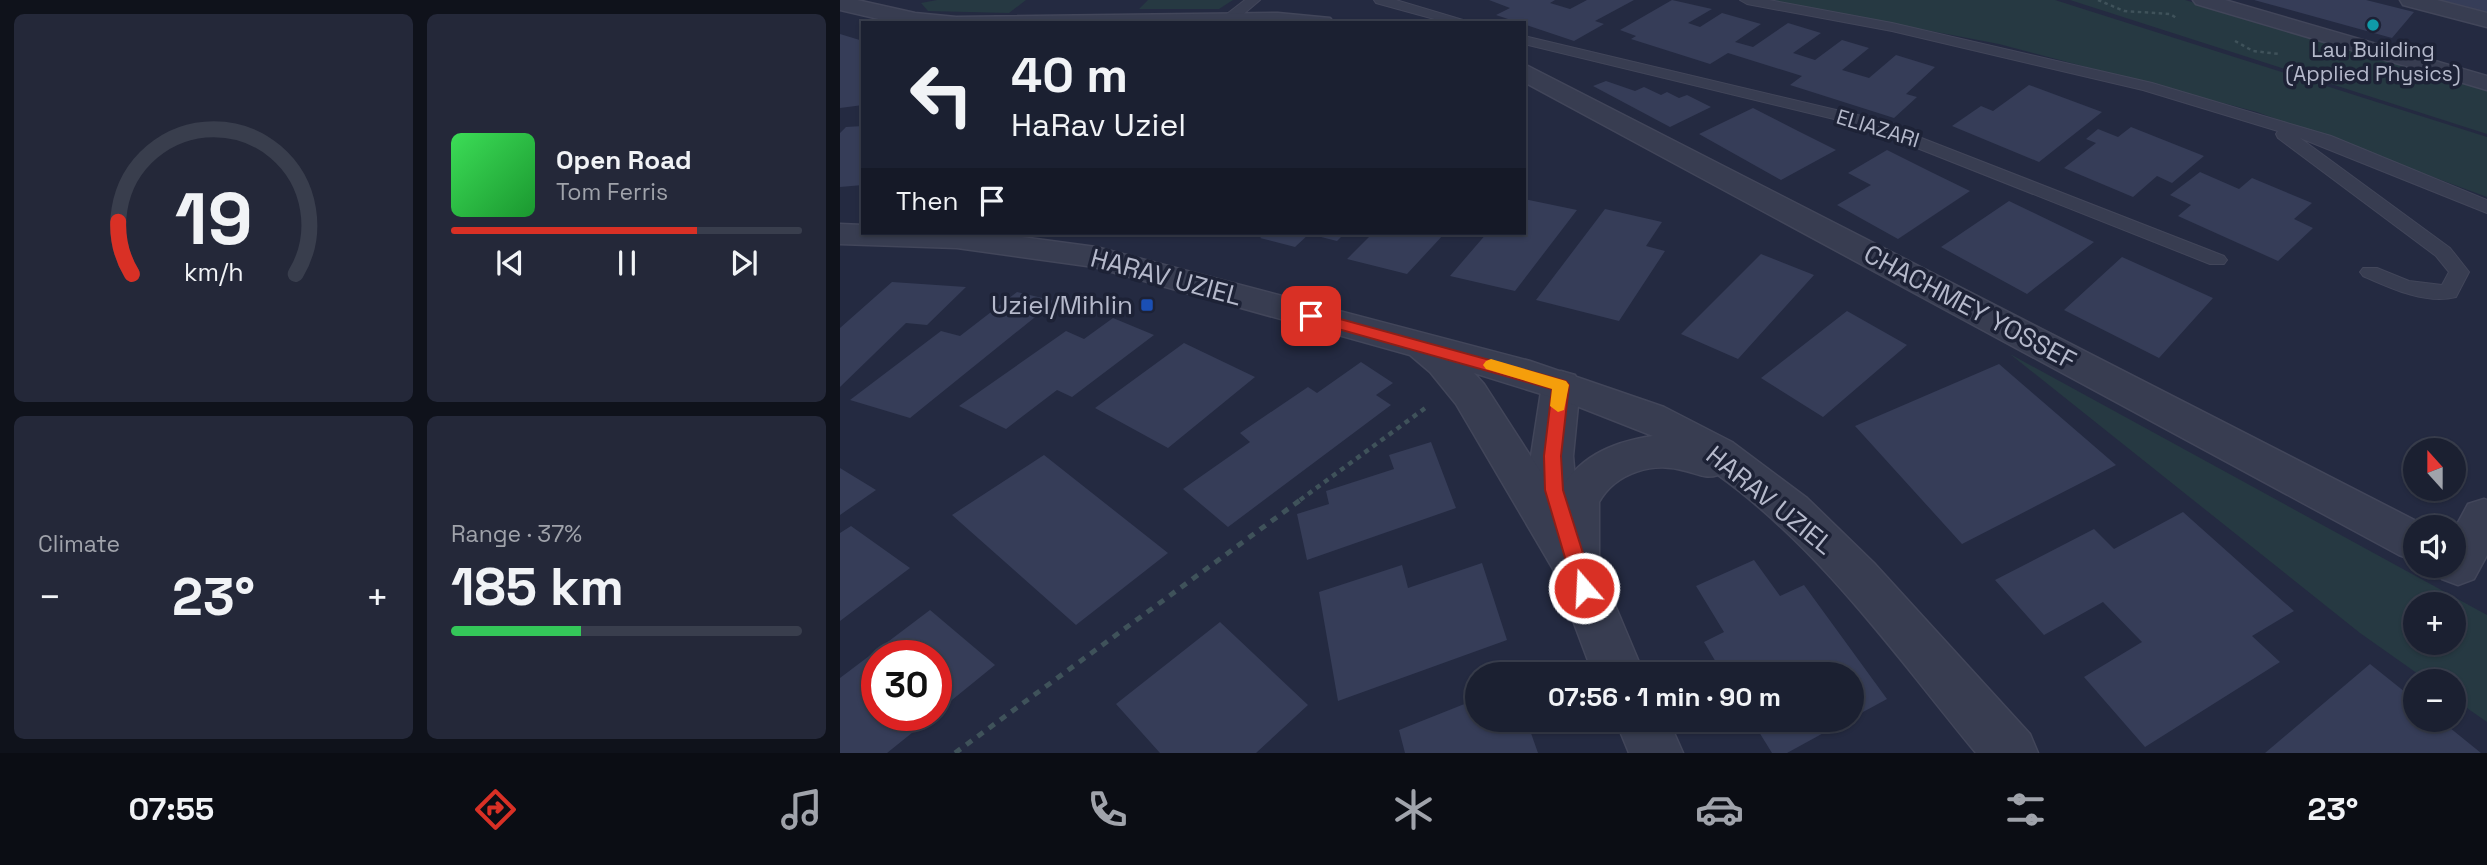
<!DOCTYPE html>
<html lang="en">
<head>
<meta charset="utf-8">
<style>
	:root { --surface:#1b2031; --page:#242839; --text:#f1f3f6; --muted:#a0a3ab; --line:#393e4d; --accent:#d93025 }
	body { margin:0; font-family:"Space Grotesk",sans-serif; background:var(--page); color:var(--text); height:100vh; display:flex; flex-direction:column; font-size:26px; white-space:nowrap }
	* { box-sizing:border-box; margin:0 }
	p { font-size:23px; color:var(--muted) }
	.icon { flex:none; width:38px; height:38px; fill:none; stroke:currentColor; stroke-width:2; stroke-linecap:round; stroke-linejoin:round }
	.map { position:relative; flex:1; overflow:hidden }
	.details { display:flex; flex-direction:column; gap:14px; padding:14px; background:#0f121b; width:840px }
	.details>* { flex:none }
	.banner { position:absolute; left:21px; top:21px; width:665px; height:214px; border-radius:0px; box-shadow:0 2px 5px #0004,0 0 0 2px var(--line); background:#1b2031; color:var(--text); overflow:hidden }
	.needle { width:46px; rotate:339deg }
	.tools { position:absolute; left:1563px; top:438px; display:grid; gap:14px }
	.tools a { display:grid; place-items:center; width:63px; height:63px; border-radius:50%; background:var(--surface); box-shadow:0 2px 5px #0004,0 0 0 2px var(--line); font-size:35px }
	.speed { position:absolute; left:21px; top:640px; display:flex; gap:14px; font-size:35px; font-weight:700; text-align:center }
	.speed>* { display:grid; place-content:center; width:91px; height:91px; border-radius:50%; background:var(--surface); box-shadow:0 2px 5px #0004,0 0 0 2px var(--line); line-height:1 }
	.speed .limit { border:10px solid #d22; background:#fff; color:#111 }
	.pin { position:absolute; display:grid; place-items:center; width:60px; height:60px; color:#fff; margin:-30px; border-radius:14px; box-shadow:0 4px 10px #0006 }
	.me { position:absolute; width:77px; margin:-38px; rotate:341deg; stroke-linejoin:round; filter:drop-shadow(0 0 5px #0008) }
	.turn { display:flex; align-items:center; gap:24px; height:147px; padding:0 35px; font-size:32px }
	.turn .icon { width:91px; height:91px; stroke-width:2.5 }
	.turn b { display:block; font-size:49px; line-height:60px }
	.then { display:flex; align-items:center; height:66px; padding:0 35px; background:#0003; gap:14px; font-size:26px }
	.big { font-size:52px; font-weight:800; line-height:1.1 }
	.details .tile { flex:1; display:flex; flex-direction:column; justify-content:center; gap:10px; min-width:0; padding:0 24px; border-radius:10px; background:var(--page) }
	.details .dial { align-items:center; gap:0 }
	.dial svg { height:182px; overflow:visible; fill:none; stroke:var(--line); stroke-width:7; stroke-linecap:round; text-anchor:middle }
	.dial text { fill:var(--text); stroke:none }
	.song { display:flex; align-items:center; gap:21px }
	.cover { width:84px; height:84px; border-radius:10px; background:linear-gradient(135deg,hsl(130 70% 55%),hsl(130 70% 35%)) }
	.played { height:7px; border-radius:4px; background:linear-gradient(90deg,var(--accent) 70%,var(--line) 70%) }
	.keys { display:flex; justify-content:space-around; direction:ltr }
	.heat { display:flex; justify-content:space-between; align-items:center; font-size:38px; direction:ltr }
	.charge { height:10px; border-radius:5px; background:linear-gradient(90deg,#34c759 37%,var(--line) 0) }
	.details .tiles { flex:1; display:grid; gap:14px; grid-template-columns:repeat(2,1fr) }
	.trip { position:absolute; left:625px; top:662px; width:399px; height:70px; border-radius:35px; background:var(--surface); box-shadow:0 2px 5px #0004,0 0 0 2px var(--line); font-weight:800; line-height:70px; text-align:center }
	.tabs { display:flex; height:112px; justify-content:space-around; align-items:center; background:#0b0d14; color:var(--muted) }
	.tabs .icon { width:49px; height:49px }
	.tabs .active { color:var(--accent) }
	.tabs b { font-size:32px; color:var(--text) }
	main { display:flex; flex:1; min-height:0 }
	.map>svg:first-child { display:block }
</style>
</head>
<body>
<main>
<section class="details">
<div class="tiles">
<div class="tile dial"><svg viewBox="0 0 100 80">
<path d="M14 69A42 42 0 1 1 86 69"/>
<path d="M14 69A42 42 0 0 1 8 46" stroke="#d93025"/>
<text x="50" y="56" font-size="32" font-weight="700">19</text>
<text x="50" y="72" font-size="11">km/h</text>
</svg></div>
<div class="tile">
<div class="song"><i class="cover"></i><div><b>Open Road</b><p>Tom Ferris</p></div></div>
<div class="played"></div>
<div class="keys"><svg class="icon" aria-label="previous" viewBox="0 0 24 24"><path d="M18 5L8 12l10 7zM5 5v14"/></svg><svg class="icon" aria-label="pause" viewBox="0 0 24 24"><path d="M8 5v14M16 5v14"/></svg><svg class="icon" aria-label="next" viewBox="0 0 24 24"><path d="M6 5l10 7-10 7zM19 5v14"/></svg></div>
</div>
<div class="tile"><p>Climate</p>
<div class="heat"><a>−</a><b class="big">23°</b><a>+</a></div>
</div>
<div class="tile"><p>Range · 37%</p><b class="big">185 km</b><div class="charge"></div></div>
</div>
</section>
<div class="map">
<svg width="1647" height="753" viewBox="0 0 1647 753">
	<rect width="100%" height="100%" fill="#242a41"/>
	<path fill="#263942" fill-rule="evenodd" d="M97 0H186L169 13 88 11 81 3Z
		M308 0H393L379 9H299Z
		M928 0H1215L1647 137V197L1417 112 1159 44Z
		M1230 0H1345L1647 86V134Z
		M1170 354 1647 615V722L1614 699V681H1588L1520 633ZM1575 604H1614V642H1575Z"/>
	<path fill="#363d58" d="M649 0H715L710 3 730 9 747 0H794L755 21 764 24 734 41 656 15 670 8Z
		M832 0 872 9 848 23 860 27 882 13 921 24 895 42 913 47 948 23 981 33 953 53 975 60 1002 40 1029 48 1002 70 1029 78 1056 55 1095 67 1066 94 1077 97 1054 118 950 85 962 76 888 53 870 64 791 39 796 36 780 30Z
		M1414 0H1526L1574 12 1552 38Z
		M1581 0H1647V18Z
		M0 34 23 41V105L0 108Z
		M766 81 795 91 804 87 821 95 827 92 839 98 847 95 871 107 830 127 753 86Z
		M1189 85 1262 112 1199 162 1112 126 1141 106 1153 111Z
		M913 108 958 131 996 150 941 180 859 134Z
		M23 126V185L0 187V133L6 127Z
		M1291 127 1364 156 1332 183 1317 176 1293 197 1224 168 1256 143 1246 139 1258 129 1278 137Z
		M1047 150 1091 172 1130 191 1058 239 997 205 1031 185 1008 173Z
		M1360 172 1399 189 1412 178 1472 203 1454 219 1473 228 1438 261 1338 216 1351 205 1330 195Z
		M684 199 737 210 675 291 610 276 647 233H684Z
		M1169 201 1254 242 1187 294 1101 247Z
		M765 209 822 222 806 246 825 251 779 321 696 300Z
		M426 233H505L497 241 469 234 455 247 420 238Z
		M533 233H605L567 274 507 259Z
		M921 254 974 275 898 359 841 334Z
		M1282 257 1373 298 1319 358 1224 310Z
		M52 282 126 287 87 325 66 323 0 387V328Z
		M177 292 215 301 70 418 10 400 101 331 120 336Z
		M1007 311 1067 345 983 417 921 378Z
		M273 318 314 335 232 397 217 390 166 429 119 406 226 331 244 339Z
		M344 343 415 377 328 448 255 408Z
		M521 362 553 383 536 395 551 405 388 527 343 489 410 442 400 433 468 387 477 393Z
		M1159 364 1276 465 1122 544 1015 426Z
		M591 442 616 508 467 560 457 514 489 504 486 491 554 469 549 455Z
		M204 455 328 553 236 625 112 515Z
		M0 468 36 490 0 515Z
		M1343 512 1454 611 1412 636 1440 662 1305 747 1244 677 1302 642 1263 602 1204 635 1155 580 1254 529 1274 549Z
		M11 526 70 568 0 621V533Z
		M914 560 940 596 964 585 1047 699 1012 718V674H883L864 642 884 632 856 586Z
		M642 563 667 640 498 701 479 592 562 565 568 588Z
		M90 610 155 665 96 713V656H37V716H93L47 753H0V678Z
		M380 622 468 705 416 753H320L276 704Z
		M1530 664 1575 700V719H1599L1641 753H1425Z
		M637 699V719H686L698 753H565L559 730Z
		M911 719H1009L947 753H932Z"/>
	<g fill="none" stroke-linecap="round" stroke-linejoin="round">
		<defs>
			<path id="service" d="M405 0H420L393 23H383V17Z
				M534 0H556L633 23H609L536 3Z
				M900 0H929L1052 23 1312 83 1491 136 1647 200V213L1460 138 1610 248 1629 272 1616 297C1586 305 1550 288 1523 276L1520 272 1523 268H1537L1569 281 1602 285 1609 272 1596 256 1438 138 1436 134 1438 131 1303 90 1052 31 907 4Z
				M684 36 1030 118 1384 256 1387 260 1384 264H1370L1019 125 684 44Z"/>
			<path id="pedestrian" d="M1353 0H1385L1647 76V90L1356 4Z"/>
			<path id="minor" d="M0 0H17L75 13 116 17 438 13 490 18 494 23H56L0 10Z
				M1560 0H1597L1647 13V27L1563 5Z
				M684 64 1588 527H1575V561L1559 555 684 82Z
				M721 371 735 375 740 385 733 456 736 490 759 567 804 674H753L713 567 692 490 691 456 702 385 707 375Z
				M1644 499 1647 500V555L1634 579 1618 585 1602 579 1595 565H1614V530L1628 504Z
				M775 719H828L843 753H789Z"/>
			<path id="tertiary" d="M0 224 23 225V233H151L256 247 690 361 824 407 892 442 967 498 1034 563 1190 734 1198 753H1136C1057 657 980 548 878 475 865 479 858 474 846 471 814 461 776 472 759 502V567L752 581 736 587 720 581 616 404 590 372 570 355 254 267 117 248 0 244ZM634 373 724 401 813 436C771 442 735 458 717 497L644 384Z"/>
		</defs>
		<use href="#service" stroke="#42465a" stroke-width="2"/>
		<use href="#pedestrian" stroke="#42465a" stroke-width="3"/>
		<use href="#minor" stroke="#42465a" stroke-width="3"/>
		<use href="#tertiary" stroke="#42465a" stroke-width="3"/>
		<path stroke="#3f525a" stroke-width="2.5" stroke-dasharray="3.5 3.5" stroke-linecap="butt" d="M1258 0 1284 11 1330 14 1338 19
			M1395 41 1413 51 1439 54"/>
		<path stroke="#3f525a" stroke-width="4.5" stroke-dasharray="5 5" stroke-linecap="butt" d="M460 500 588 406"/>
		<path stroke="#3f525a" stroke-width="5" stroke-dasharray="7 7" stroke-linecap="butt" d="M115 753 463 498"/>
		<use href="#service" fill="#383d51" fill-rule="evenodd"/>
		<use href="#pedestrian" fill="#383d51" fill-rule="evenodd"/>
		<use href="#minor" fill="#383d51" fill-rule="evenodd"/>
		<use href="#tertiary" fill="#383d51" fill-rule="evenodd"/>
	</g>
	<path fill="#d93025" stroke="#8d1f18" stroke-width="2" d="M471 311 726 381 729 385 721 456 723 490 754 588 751 594 744 597 737 594 734 588 705 490 704 456 712 389 466 320 464 316Z"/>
	<path fill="#f59e0b" d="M651 359 726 381 729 385 724 410 718 412 710 406 712 389 646 369 643 365 646 361Z"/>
	<circle fill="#0f9aa8" stroke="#1d2236" stroke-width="2.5" cx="1533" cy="25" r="7"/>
	<rect fill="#1a4fb4" stroke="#1d2236" stroke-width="2.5" x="300" y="298" width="14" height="14" rx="3.5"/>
	<g text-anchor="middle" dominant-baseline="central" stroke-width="7" stroke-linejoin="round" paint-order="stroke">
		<g font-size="21" fill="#b5b9cb" stroke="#1d2236">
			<text x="1533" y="49">Lau Building<tspan x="1533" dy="24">(Applied Physics)</tspan></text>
		</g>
		<g font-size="21" fill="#b5b9cb" stroke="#1d2236">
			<text transform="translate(1038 128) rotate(17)">ELIAZARI</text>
		</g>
		<g font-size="26" fill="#b5b9cb" stroke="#1d2236">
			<text transform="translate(326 277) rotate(15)">HARAV UZIEL</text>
			<text transform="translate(1130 307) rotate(28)">CHACHMEY YOSSEF</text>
			<text transform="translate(930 500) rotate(39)">HARAV UZIEL</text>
		</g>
		<g font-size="26" fill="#b5b9cb" stroke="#1d2236" text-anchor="end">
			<text x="293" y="305">Uziel/Mihlin</text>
		</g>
	</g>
</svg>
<div class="tools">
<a><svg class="needle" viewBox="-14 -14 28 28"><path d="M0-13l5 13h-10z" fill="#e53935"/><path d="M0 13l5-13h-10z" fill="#a0a3ab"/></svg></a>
<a><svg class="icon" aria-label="sound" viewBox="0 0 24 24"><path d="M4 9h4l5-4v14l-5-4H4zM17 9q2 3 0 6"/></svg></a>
<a>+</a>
<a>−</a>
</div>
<div class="speed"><div class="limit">30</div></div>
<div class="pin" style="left:471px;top:316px;background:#d93025"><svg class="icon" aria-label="arrive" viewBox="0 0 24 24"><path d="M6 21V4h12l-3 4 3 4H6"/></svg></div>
<svg class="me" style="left:744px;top:588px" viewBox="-20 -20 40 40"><circle r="17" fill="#d93025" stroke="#fff" stroke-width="3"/><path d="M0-11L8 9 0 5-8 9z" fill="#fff"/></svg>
<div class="trip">07:56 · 1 min · 90 m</div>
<div class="banner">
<div class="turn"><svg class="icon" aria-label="left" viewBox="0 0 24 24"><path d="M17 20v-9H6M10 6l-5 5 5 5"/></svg><div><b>40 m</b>HaRav Uziel</div></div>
<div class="then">Then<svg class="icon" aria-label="arrive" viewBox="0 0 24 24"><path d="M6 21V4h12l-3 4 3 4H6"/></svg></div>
</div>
</div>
</main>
<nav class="tabs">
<b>07:55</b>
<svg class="icon active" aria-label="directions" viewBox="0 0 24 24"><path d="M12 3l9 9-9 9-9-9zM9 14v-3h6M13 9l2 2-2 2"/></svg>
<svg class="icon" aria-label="music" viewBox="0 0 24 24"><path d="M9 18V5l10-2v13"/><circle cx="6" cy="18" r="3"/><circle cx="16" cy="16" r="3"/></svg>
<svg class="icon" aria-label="phone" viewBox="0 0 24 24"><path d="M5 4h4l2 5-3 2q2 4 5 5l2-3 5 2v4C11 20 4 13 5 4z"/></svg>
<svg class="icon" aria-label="climate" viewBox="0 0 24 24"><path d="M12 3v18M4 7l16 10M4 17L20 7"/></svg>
<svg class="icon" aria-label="car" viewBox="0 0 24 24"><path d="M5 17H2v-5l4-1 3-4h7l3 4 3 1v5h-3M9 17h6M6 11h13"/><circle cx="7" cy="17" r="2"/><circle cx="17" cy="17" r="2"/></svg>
<svg class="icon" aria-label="filters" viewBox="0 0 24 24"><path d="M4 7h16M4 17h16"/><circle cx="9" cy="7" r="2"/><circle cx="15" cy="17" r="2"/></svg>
<b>23°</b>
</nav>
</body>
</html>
